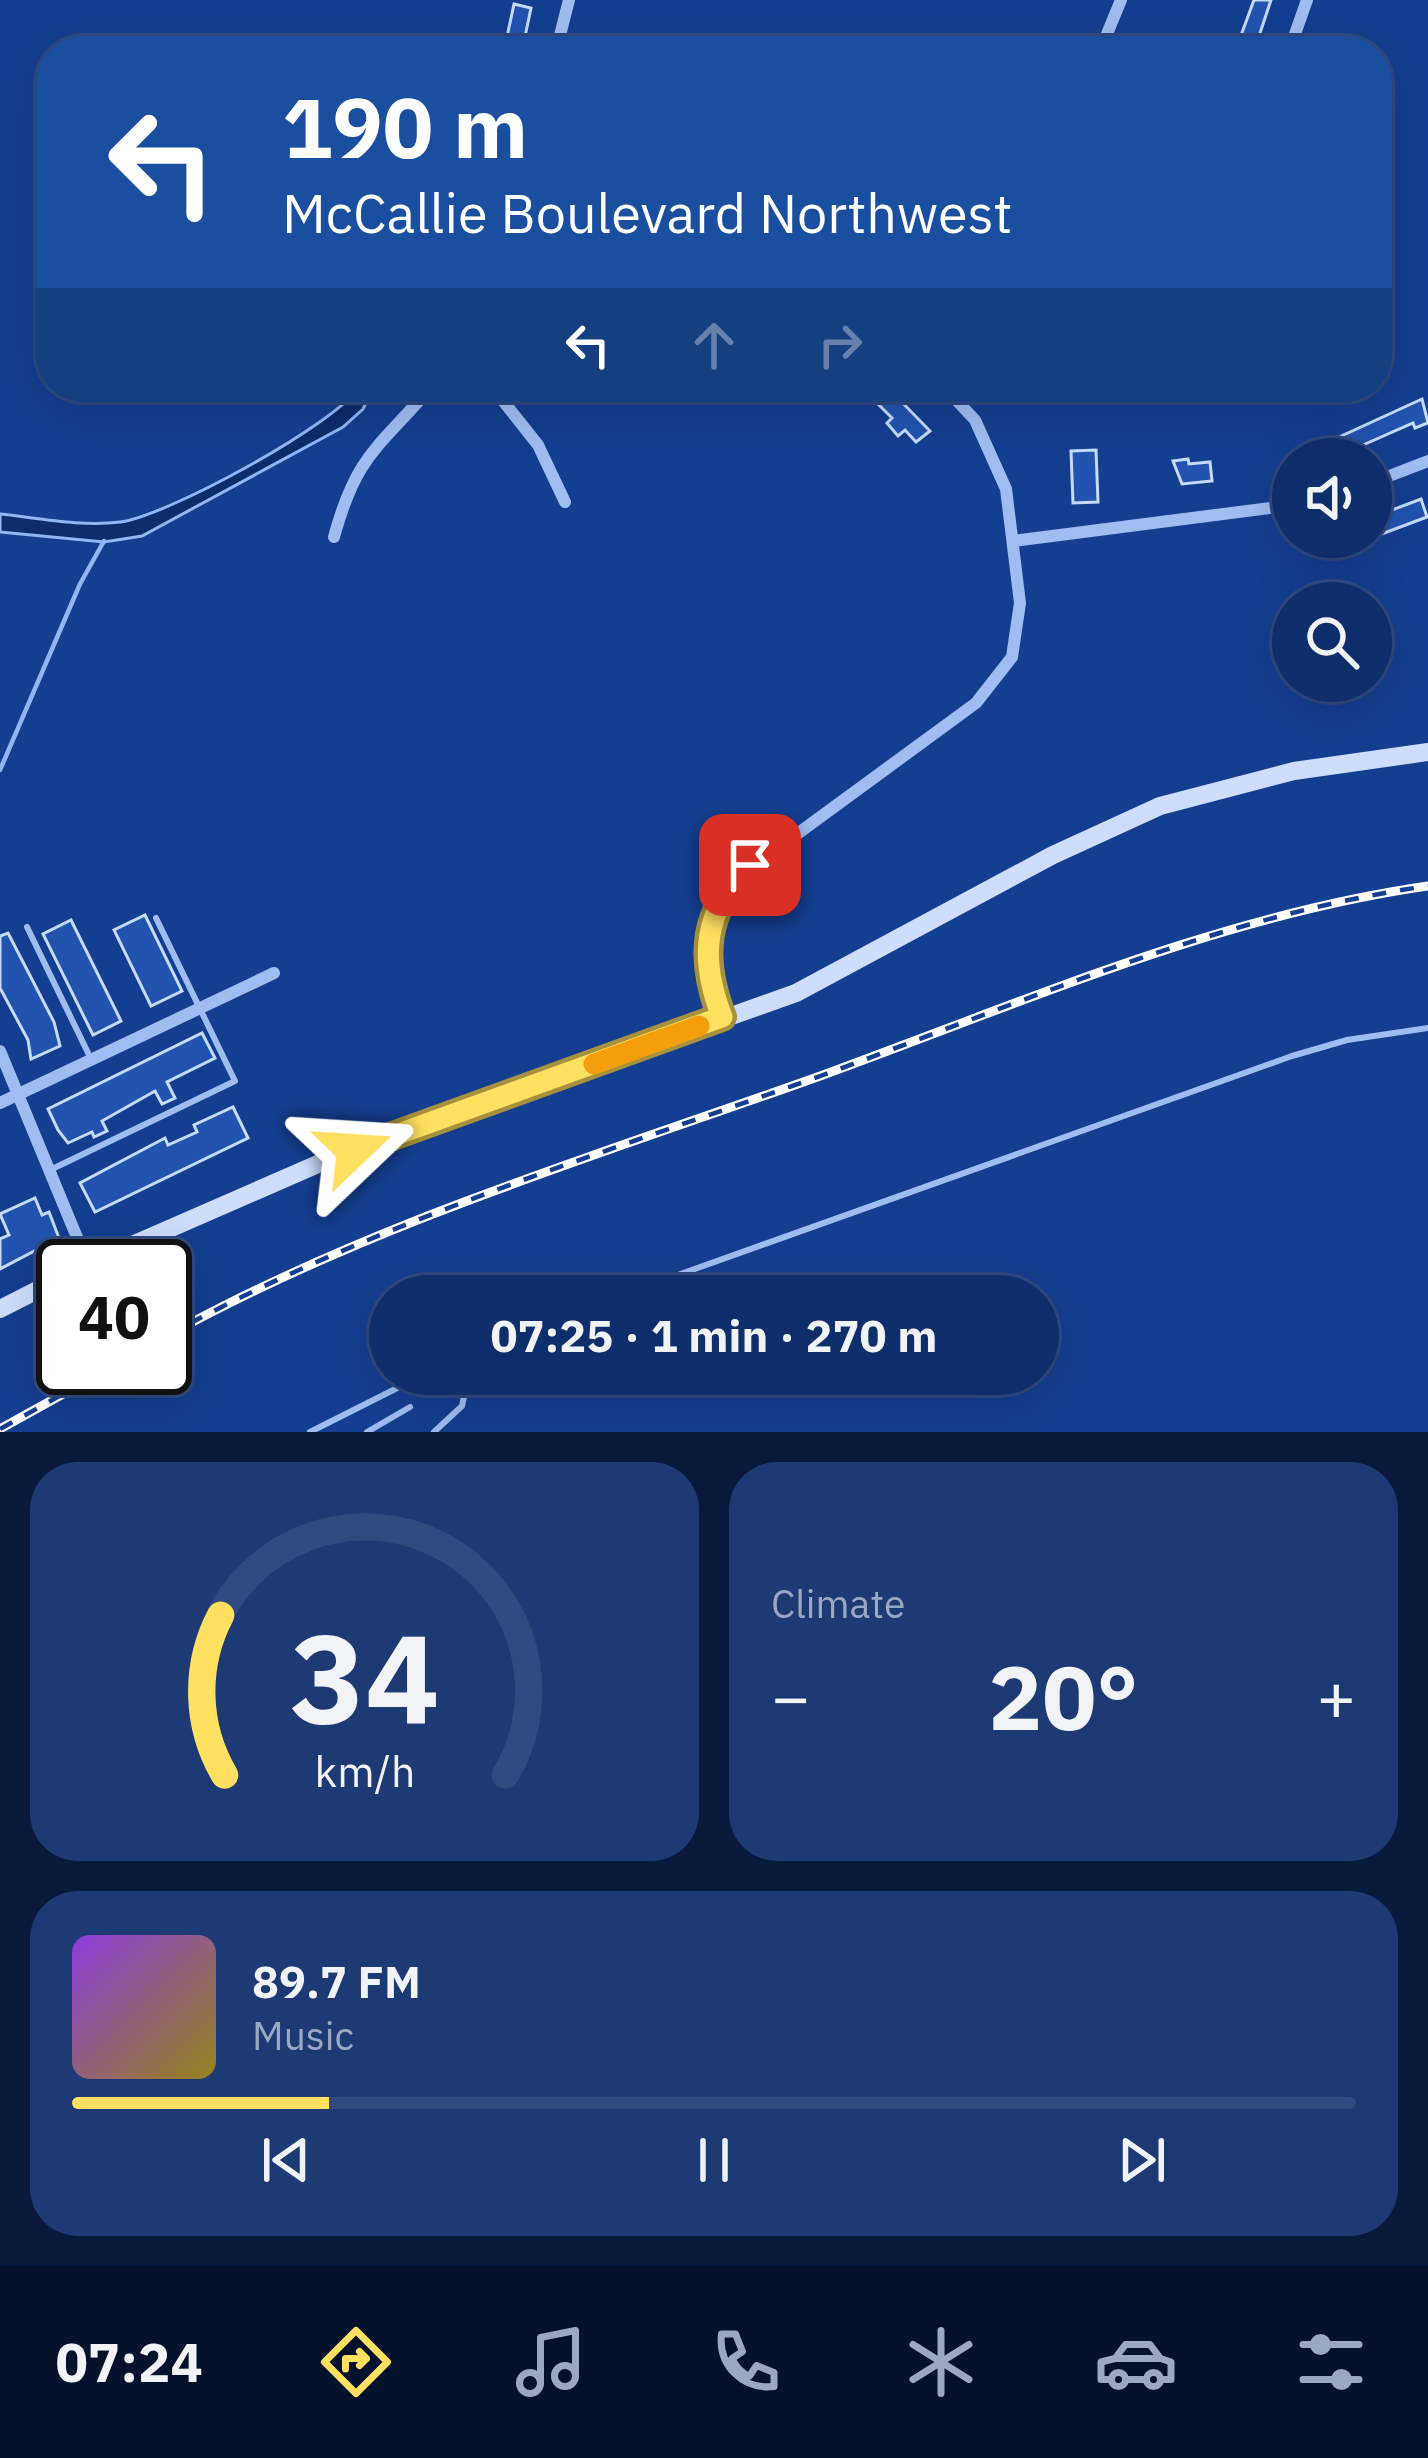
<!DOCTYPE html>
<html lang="en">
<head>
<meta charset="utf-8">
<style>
	:root { --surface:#0f2e6c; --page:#1d3a74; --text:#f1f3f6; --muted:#9ba8c2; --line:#2f4a7f; --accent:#ffe060 }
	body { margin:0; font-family:"IBM Plex Sans",sans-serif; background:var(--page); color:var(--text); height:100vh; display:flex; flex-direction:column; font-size:45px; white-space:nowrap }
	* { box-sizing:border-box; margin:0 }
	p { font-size:39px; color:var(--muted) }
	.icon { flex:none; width:66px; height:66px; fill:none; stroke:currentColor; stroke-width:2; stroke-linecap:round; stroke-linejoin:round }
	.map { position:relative; height:1432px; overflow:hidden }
	.sheet { display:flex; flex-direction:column; gap:30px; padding:30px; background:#08193b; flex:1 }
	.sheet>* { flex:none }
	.top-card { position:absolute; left:36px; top:36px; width:1356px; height:366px; border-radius:48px; box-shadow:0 12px 48px #0002,0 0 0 3px var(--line); background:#1a4fa0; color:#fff; overflow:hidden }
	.controls { position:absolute; left:1272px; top:438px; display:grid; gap:24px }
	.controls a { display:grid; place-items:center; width:120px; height:120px; border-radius:50%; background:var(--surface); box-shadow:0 12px 48px #0002,0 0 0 3px var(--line); font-size:60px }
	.speed { position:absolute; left:36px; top:1239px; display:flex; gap:24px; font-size:60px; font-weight:700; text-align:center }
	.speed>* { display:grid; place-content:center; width:156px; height:156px; border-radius:50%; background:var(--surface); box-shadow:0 12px 48px #0002,0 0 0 3px var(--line); line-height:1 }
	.speed .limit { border:6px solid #111; border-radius:18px; background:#fff; color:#111 }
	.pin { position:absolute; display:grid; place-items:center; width:102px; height:102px; color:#fff; margin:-51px; border-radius:24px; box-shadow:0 6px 18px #0006 }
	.me { position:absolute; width:132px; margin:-66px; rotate:70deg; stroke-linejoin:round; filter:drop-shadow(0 0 9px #0008) }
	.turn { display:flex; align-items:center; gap:42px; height:252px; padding:0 48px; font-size:54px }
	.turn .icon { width:156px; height:156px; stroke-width:2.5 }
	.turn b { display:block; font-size:84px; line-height:102px }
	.lanes { display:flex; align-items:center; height:114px; padding:0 48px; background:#0003; justify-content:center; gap:60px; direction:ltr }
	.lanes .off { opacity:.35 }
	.big { font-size:90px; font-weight:800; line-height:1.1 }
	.sheet .tile { flex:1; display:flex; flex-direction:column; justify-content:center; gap:18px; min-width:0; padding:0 42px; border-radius:48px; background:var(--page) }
	.sheet .dial { align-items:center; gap:0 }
	.dial svg { height:312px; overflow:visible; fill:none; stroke:var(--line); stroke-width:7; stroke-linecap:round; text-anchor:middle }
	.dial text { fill:var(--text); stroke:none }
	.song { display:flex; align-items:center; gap:36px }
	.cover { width:144px; height:144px; border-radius:18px; background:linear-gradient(135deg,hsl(270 70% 55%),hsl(50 70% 35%)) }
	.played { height:12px; border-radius:6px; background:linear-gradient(90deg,var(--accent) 20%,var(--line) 20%) }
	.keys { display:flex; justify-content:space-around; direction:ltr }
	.heat { display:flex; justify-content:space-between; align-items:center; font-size:66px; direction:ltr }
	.sheet .tiles { flex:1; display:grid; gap:30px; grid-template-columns:1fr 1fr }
	.tile:last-child { grid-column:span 2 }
	.trip { position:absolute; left:369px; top:1275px; width:690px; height:120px; border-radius:60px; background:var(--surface); box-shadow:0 12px 48px #0002,0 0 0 3px var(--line); font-weight:800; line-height:120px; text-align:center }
	.tab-bar { display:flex; height:192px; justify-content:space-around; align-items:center; background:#06122b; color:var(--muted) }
	.tab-bar .icon { width:84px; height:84px }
	.tab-bar .active { color:var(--accent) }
	.tab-bar b { font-size:54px; color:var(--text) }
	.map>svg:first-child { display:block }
</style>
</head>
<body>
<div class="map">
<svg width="1428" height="1432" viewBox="0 0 1428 1432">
	<rect width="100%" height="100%" fill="#143e90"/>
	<path fill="#0c2c6c" stroke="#91b6f4" stroke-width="3" d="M359 387H374L363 409 343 427 142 536 104 542 0 532V514C38 518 82 527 120 522 165 517 336 424 359 387Z"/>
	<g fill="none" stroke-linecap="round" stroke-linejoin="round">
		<path stroke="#91b6f4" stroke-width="4.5" d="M0 770 80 584 104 541"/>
	</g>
	<path fill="#2153af" stroke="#c6dafc" stroke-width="3" d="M1254 0H1271L1254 51H1242L1236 49Z
		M514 4 531 8 522 51H504Z
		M861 387H887L930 431 916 442 905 430 898 436 887 423 892 418Z
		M1422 399 1428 423 1415 428 1413 423 1331 459 1324 444Z
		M1096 450 1098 502 1073 503 1071 451Z
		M1188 459 1189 464 1210 462 1212 481 1182 484 1173 461Z
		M1421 499 1427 517 1371 538V518Z
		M145 915 182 991 151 1006 114 930Z
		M71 920 121 1021 93 1035 43 934Z
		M8 933 54 1022 60 1046 31 1059 28 1040 0 988V936Z
		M202 1033 215 1058 167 1082 175 1098 162 1104 155 1091 102 1121 107 1131 94 1137 92 1132 68 1143 58 1130 48 1109Z
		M233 1107 248 1138 95 1212 80 1183 165 1138 168 1145 197 1132 194 1125Z
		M35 1198 42 1215 49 1212 59 1238 0 1269V1239L9 1235 0 1214Z"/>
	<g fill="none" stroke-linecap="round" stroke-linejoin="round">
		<path stroke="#9fbdf1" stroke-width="6" d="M27 927 91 1059
			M50 1170 235 1081 156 918
			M619 1296 1292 1056 1347 1040 1428 1028
			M310 1432 425 1374
			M367 1432 410 1407
			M434 1432 462 1406 465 1392 454 1374"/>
		<path stroke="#9fbdf1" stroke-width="12" d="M556 51 569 0
			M1100 51 1121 0
			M1289 51 1307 0
			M492 387 538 445 565 502
			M1371 483 1428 461
			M334 537C357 453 379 448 431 387
			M1013 541 1293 505
			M721 1017 705 954 709 926 733 881 976 703 1012 657 1020 603 1006 489 975 420 944 387
			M0 1051 88 1264
			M0 1103 274 973"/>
		<path stroke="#ceddfc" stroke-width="18" d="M84 1266 327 1160 796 993 1053 855 1160 806 1294 771 1428 752
			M0 1309 63 1277"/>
		<defs>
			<path id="rail" d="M165 1337C370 1223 603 1154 823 1075 1021 1003 1218 916 1428 886
				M0 1429 110 1368"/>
		</defs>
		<use href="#rail" stroke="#fff" stroke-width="9"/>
		<use href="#rail" stroke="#143e90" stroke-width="4.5" stroke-dasharray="14" stroke-linecap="butt"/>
	</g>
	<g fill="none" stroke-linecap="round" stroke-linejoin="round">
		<defs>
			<path id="route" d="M354 1150 722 1017C699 958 703 910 750 865"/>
		</defs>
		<use href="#route" stroke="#a6923e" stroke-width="30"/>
		<use href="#route" stroke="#ffe060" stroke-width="21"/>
		<path stroke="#f59e0b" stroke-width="21" d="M594 1064 699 1026"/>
	</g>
</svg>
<div class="controls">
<a><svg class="icon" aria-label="sound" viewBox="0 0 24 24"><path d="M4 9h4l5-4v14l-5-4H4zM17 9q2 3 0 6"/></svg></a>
<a><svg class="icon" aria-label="search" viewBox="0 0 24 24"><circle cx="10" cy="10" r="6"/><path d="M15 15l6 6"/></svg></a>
</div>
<div class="speed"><div class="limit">40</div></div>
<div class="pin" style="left:750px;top:865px;background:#d93025"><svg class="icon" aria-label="arrive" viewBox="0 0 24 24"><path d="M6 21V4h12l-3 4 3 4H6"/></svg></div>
<svg class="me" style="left:354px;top:1150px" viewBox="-20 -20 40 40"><path d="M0-17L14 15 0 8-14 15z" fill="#ffe060" stroke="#fff" stroke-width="4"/></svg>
<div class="trip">07:25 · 1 min · 270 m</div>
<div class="top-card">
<div class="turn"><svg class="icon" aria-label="left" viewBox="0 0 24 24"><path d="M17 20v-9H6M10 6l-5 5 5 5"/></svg><div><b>190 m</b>McCallie Boulevard Northwest</div></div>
<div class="lanes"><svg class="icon" aria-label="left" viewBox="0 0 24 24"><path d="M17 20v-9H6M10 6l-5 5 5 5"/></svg><svg class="icon off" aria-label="ahead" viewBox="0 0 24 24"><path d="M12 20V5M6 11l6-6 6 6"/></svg><svg class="icon off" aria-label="right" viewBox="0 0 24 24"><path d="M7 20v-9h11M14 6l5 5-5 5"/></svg></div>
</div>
</div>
<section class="sheet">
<div class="tiles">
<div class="tile dial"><svg viewBox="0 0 100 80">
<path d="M14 69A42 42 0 1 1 86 69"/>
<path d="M14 69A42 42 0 0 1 13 28" stroke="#ffe060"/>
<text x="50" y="56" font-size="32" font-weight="700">34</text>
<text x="50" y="72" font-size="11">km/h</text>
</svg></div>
<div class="tile"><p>Climate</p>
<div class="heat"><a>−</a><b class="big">20°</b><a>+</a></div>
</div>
<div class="tile">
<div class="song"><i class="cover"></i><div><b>89.7 FM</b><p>Music</p></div></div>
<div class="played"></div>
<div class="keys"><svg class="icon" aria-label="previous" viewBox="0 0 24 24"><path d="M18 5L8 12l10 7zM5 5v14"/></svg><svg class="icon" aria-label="pause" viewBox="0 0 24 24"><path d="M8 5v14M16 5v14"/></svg><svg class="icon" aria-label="next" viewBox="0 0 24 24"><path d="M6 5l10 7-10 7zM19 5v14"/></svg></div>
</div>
</div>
</section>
<nav class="tab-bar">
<b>07:24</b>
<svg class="icon active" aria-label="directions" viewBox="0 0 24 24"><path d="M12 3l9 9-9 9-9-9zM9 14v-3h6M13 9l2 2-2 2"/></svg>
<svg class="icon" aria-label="music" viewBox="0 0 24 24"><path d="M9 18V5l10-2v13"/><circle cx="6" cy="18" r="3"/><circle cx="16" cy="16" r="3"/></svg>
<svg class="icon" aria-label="phone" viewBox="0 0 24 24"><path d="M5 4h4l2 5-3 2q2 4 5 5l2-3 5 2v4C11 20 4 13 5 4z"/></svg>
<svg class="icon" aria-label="climate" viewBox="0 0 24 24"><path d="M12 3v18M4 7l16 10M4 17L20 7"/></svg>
<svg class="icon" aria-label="car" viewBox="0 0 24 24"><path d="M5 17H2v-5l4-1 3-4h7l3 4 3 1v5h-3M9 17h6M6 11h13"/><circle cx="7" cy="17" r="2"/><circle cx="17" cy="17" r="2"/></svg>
<svg class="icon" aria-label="filters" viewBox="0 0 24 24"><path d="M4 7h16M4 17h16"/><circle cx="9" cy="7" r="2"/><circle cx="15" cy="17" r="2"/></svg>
</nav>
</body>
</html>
